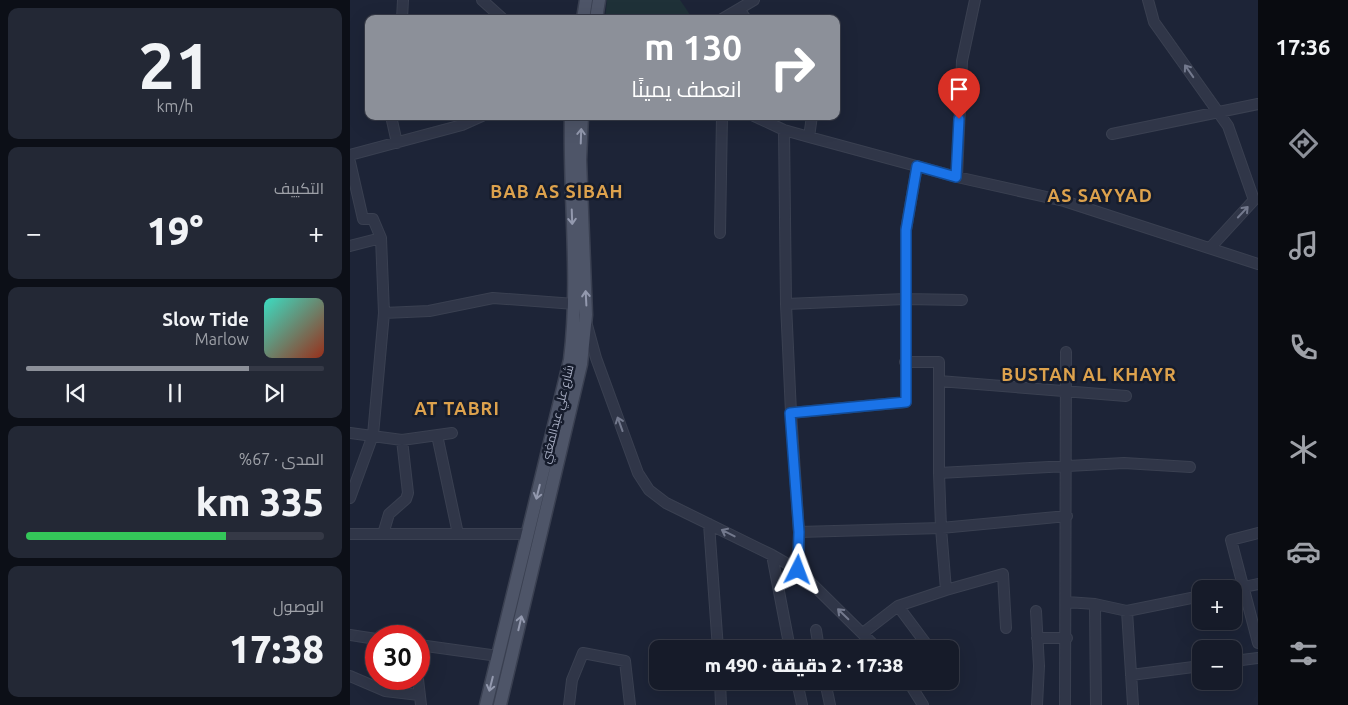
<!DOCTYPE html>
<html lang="ar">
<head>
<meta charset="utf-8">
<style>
	:root { --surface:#161b29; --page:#232835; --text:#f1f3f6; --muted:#9ea1a8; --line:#353946; --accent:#8c9099 }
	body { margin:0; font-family:Ubuntu,Cairo,sans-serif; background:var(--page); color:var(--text); direction:rtl; height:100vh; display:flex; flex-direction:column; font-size:19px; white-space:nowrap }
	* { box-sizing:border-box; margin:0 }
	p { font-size:16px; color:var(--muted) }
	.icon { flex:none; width:28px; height:28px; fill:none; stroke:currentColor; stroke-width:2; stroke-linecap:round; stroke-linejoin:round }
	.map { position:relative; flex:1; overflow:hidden; direction:ltr }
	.sheet { display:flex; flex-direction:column; gap:8px; padding:8px; background:#0c0f17; width:350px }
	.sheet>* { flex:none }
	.hud { position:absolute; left:15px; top:15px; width:475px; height:105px; border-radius:10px; box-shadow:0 5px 20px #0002,0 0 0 1px var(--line); direction:rtl; background:#8c9099; color:#fff; overflow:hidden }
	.controls { position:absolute; left:842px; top:580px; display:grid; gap:10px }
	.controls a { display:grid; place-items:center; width:50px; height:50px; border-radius:10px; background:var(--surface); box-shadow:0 5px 20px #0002,0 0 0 1px var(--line); font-size:25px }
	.speed { position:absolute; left:15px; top:625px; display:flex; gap:10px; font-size:25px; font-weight:700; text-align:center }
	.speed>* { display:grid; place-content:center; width:65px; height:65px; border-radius:50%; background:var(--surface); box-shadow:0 5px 20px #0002,0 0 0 1px var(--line); line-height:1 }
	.speed .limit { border:8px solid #d22; background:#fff; color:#111 }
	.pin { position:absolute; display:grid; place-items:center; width:42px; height:42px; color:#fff; margin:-51px -21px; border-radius:50% 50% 50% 0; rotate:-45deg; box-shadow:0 0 5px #0007 }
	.pin .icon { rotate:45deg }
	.me { position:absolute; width:55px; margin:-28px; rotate:3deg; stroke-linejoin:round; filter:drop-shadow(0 0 4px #0008) }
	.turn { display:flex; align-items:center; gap:18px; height:105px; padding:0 15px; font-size:22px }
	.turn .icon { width:65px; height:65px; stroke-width:2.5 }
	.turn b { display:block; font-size:35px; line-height:42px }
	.big { font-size:38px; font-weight:800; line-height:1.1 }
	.sheet .card { flex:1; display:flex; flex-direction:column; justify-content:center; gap:8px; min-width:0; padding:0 18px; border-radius:10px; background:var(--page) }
	.sheet .dial { align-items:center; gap:0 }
	.dial b { font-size:65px; line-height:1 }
	.song { display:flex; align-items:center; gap:15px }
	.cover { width:60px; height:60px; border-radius:8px; background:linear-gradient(135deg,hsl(170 70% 55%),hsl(10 70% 35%)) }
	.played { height:5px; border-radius:2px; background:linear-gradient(90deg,var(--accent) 75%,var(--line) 75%) }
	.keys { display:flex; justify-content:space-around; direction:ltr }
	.heat { display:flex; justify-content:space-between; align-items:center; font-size:28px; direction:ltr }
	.charge { height:8px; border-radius:4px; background:linear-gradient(90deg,#34c759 67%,var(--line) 0) }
	.trip { position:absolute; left:299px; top:640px; width:310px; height:50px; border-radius:10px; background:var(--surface); box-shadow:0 5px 20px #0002,0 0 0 1px var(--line); font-weight:800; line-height:50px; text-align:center; direction:rtl }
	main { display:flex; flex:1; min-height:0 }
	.menu { display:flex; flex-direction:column; width:90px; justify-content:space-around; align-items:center; background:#090b10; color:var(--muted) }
	.menu .icon { width:35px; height:35px }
	.menu .active { color:var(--accent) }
	.menu b { font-size:22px; color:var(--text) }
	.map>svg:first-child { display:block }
</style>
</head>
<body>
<main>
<nav class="menu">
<b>17:36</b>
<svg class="icon active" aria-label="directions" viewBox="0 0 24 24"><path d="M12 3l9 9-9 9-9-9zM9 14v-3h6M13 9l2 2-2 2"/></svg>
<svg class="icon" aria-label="music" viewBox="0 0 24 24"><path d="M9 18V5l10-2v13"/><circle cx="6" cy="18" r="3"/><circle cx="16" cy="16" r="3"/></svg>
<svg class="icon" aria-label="phone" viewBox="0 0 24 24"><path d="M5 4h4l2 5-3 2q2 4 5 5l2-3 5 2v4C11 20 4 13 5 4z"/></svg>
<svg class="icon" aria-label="climate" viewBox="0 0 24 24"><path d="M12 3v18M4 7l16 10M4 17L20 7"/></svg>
<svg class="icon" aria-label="car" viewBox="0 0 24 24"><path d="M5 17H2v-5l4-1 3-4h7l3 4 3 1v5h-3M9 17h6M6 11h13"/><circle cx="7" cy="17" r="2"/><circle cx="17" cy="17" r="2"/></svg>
<svg class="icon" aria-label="filters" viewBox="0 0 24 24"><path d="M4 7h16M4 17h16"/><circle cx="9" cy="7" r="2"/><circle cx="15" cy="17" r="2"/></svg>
</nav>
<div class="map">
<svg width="908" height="705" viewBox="0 0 908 705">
	<rect width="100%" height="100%" fill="#1d2437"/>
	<path fill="#1f3138" d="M257 0H330L343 19H255Z"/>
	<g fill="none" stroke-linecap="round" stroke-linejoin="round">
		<defs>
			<path id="minor" d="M132 0 153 19
				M798 0 804 22 878 126 904 200 860 248
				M389 9 396 19
				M52 19 53 0
				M372 19 404 0
				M41 116 47 143
				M404 116 434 130 459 137 607 177 714 201 908 264
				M762 134 908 104
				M459 137 462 116
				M0 155 112 125 132 116
				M0 162 13 219H23L31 238 34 313 23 435 0 498
				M607 177 612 61 625 0
				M370 233 372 116
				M0 246 31 238
				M436 304 555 299 612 300
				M34 313 79 311 143 298 225 304
				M237 325 246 358 288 473 299 490 316 503 422 555 448 570 449 532 441 413 436 304 434 130
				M555 362H589V473L591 528 596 590
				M589 381 776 396
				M441 413 556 402V230L567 166
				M0 433 52 440 102 433
				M87 435 108 534
				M589 473 774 463 840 467
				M359 524 368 649
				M449 532 591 528 717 516
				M908 533 881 540 908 643
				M0 534H177
				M33 534 39 514 56 499 58 493 52 440
				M422 555 440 649
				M448 570 528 649
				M884 589 908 584
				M717 602 745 604 777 611 851 596
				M745 604 746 705
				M548 606 580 649
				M686 611 689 666 687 705
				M777 611 783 705
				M466 630 469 649
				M513 633 548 606 596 590 653 574 656 628
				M0 635 26 639
				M687 638H717
				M69 645 148 656
				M590 649 594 646
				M884 661 908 658
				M69 662 70 645
				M781 675 851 666
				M0 676 35 691 69 695
				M68 679 71 705
				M370 681 371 705
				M447 681 452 705
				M475 681 480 705
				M558 681 573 705
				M219 705 222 680 233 653 275 661 280 705
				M715 705 716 352"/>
			<path id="major" d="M233 19 236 0
				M246 19 249 0
				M136 705 220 360C230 279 219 197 221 116
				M150 705 231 364 236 315 230 160 232 116"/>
		</defs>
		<use href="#minor" stroke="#3a4051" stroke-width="12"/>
		<use href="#major" stroke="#3a4051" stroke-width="15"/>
		<use href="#minor" stroke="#303648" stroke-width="10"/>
		<use href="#major" stroke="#4e5568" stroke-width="12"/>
	</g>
	<defs><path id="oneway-shaft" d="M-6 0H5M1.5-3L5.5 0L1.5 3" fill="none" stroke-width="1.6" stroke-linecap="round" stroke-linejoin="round" transform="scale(1.25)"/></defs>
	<g stroke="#73798d">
		<use href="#oneway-shaft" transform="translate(839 71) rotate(-125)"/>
		<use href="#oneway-shaft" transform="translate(893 212) rotate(-47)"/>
		<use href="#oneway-shaft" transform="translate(270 424) rotate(-110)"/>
		<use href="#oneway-shaft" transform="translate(378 533) rotate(-153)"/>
		<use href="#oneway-shaft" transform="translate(493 614) rotate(-136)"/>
	</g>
	<g stroke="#9399ae">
		<use href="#oneway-shaft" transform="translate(231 136) rotate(-88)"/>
		<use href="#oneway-shaft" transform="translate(222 217) rotate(88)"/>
		<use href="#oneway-shaft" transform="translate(236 298) rotate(-93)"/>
		<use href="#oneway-shaft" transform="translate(188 492) rotate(104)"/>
		<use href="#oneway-shaft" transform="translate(170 623) rotate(-77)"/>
		<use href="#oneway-shaft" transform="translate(141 684) rotate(104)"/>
	</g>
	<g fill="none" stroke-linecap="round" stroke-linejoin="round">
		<defs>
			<path id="route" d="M448 570 449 532 440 413 556 402V230L567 166 606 177 609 119"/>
		</defs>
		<use href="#route" stroke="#114b97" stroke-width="12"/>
		<use href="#route" stroke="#1a73e8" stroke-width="9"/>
	</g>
	<g text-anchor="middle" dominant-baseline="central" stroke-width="5" stroke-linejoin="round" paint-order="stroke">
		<g font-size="12" fill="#aab0c5" stroke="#161c2c">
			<text transform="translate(207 414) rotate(-76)">شارع علي عبدالمغني</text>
		</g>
		<g font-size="18" font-weight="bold" letter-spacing="1" fill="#dda24d" stroke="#161c2c">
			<text x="207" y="191">BAB AS SIBAH</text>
			<text x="750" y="195">AS SAYYAD</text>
			<text x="739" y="374">BUSTAN AL KHAYR</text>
			<text x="107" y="408">AT TABRI</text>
		</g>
	</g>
</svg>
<div class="controls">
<a>+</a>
<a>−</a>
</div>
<div class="speed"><div class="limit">30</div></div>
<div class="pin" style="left:609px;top:119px;background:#d93025"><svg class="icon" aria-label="arrive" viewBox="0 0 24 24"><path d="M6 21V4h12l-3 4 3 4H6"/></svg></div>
<svg class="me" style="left:448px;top:570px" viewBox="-20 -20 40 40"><path d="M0-17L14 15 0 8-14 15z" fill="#1a73e8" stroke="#fff" stroke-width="4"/></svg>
<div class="trip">17:38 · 2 دقيقة · 490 m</div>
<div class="hud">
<div class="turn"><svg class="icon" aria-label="right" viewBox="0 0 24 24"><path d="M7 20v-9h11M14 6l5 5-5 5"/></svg><div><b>130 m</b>انعطف يمينًا</div></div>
</div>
</div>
<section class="sheet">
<div class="card dial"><b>21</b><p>km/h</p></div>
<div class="card"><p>التكييف</p>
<div class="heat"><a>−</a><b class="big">19°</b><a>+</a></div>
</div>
<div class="card">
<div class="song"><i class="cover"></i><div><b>Slow Tide</b><p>Marlow</p></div></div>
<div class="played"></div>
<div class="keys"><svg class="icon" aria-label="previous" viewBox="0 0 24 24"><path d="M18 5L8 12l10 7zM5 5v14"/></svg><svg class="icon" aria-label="pause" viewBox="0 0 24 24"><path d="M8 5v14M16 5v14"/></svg><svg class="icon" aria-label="next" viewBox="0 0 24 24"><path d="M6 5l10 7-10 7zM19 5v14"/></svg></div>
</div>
<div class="card"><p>المدى · 67%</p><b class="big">335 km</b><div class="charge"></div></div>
<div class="card"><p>الوصول</p><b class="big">17:38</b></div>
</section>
</main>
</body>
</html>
